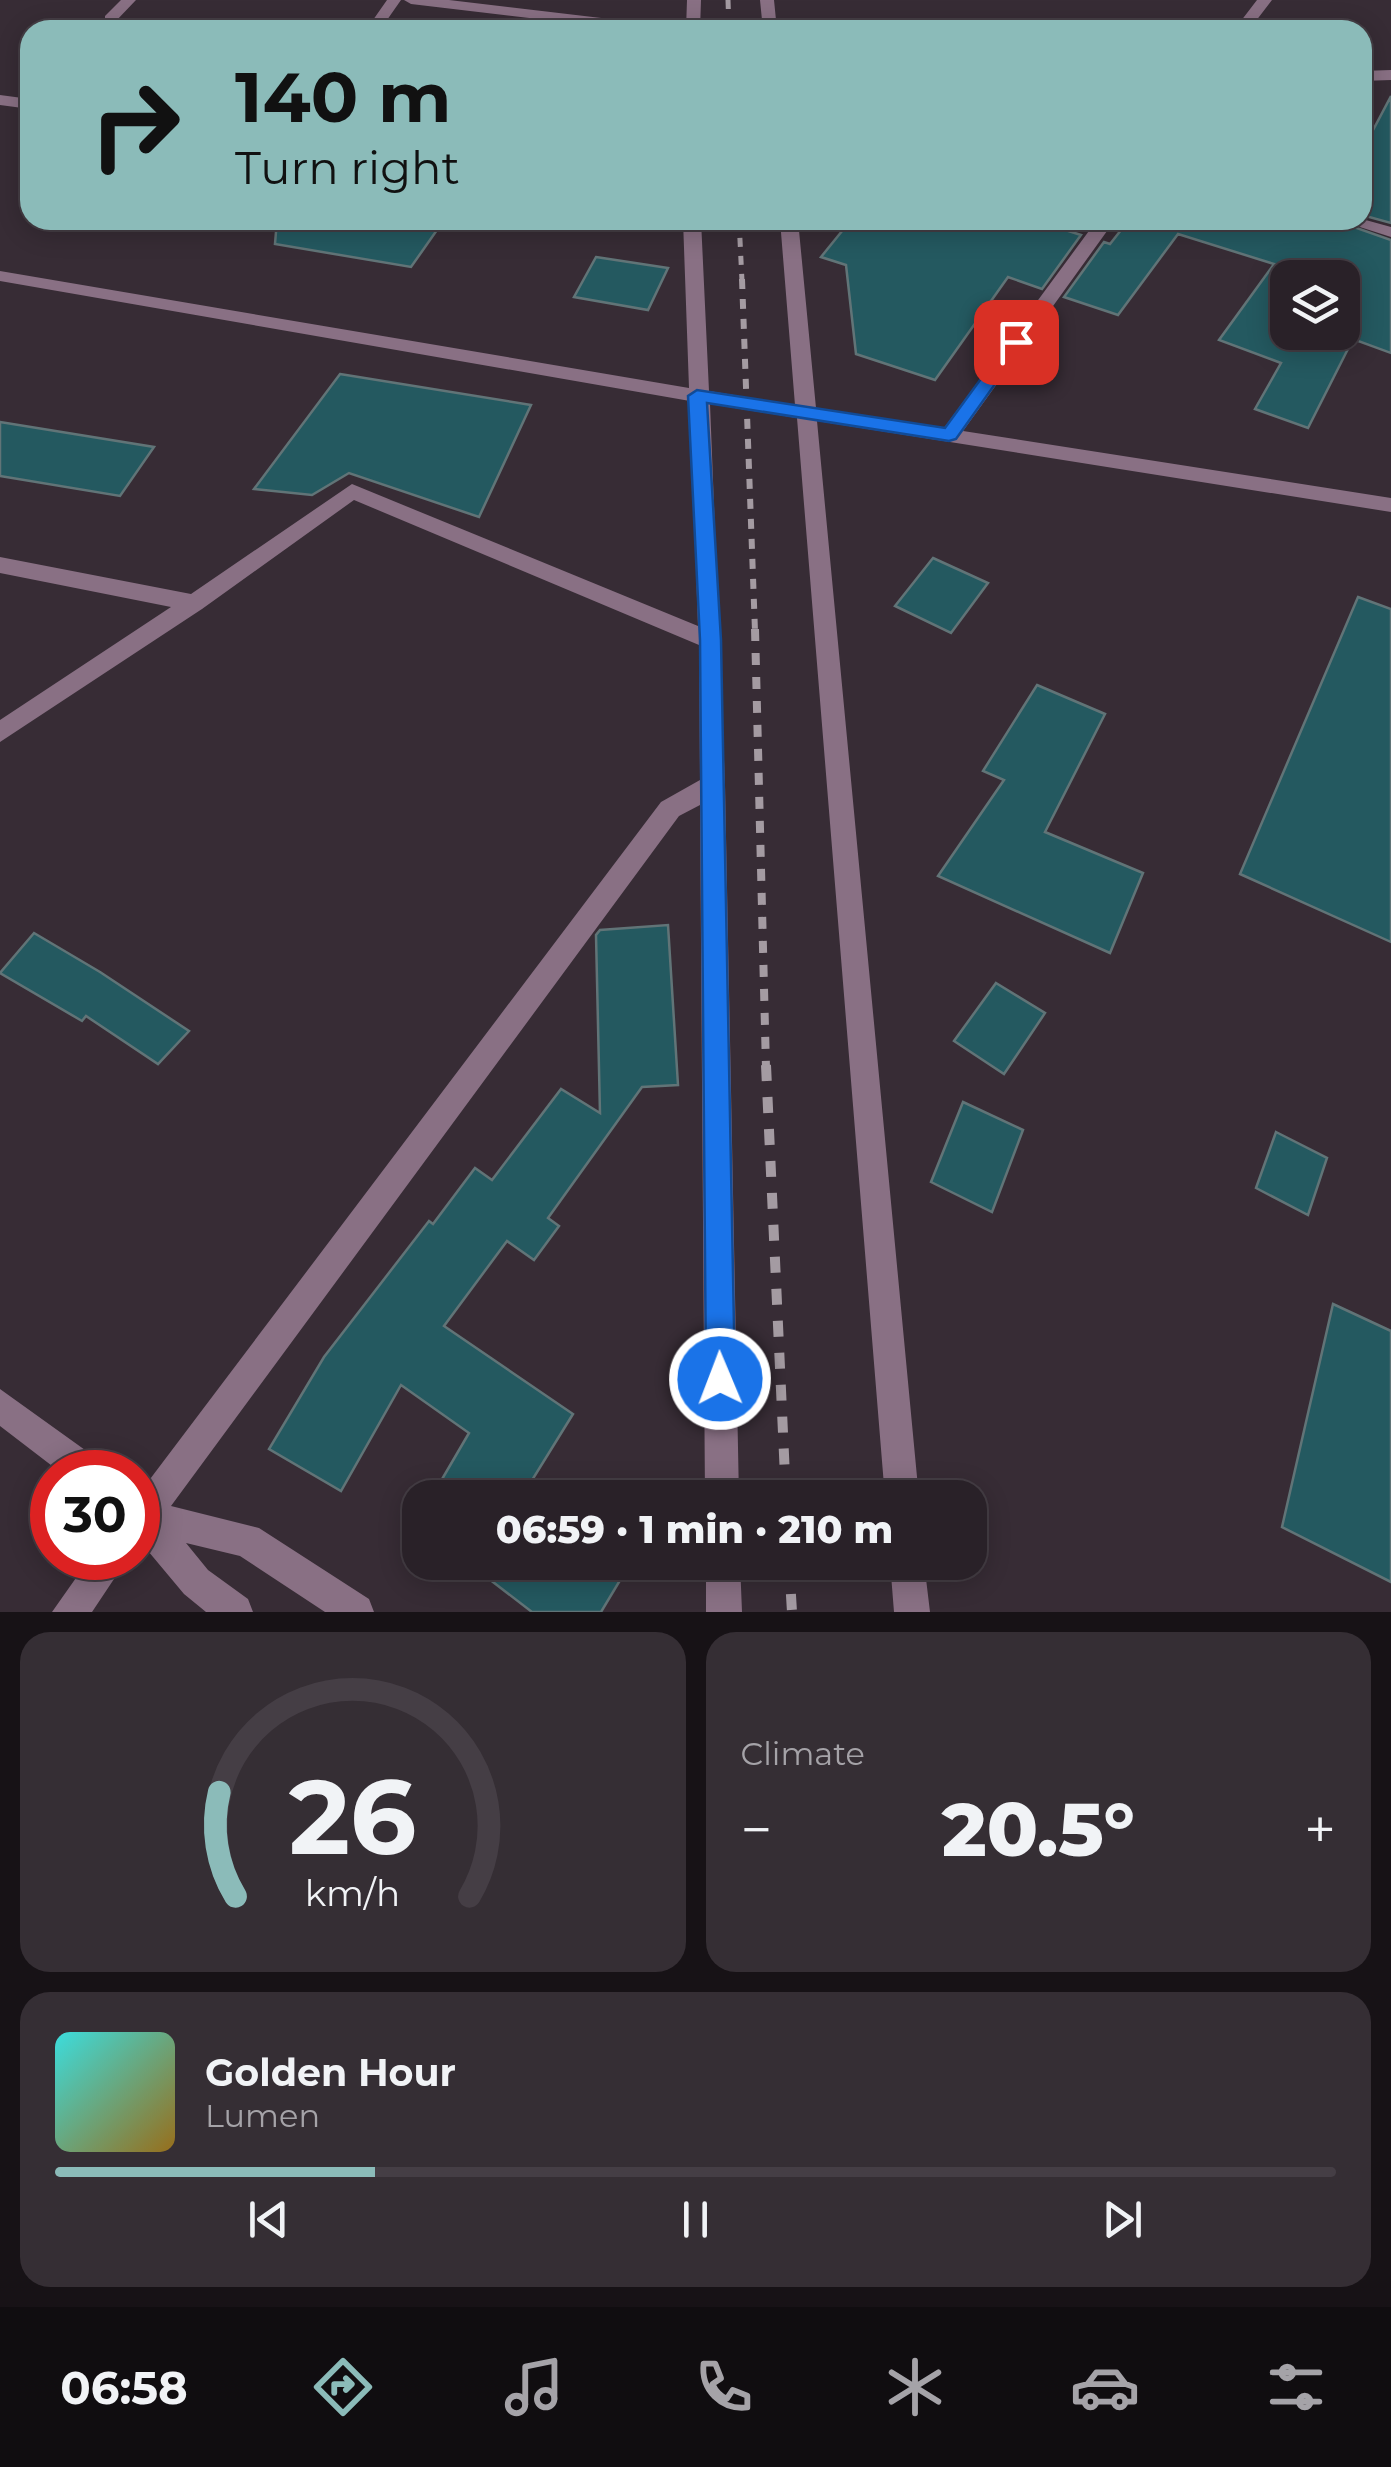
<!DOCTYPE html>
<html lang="en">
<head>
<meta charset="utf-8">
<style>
	:root { --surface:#292128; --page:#352e34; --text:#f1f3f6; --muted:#a5a3a8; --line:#453e45; --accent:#8bbbb9 }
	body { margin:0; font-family:Montserrat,sans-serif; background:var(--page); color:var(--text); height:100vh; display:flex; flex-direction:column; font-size:38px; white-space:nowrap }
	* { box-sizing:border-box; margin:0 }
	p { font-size:32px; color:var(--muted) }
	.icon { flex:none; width:55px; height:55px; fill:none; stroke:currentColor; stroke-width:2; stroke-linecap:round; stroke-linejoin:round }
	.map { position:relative; height:1612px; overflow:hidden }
	.panel { display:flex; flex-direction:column; gap:20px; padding:20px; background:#171216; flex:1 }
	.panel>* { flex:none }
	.hud { position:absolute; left:20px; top:20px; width:1352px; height:210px; border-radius:30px; box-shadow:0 5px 25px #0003,0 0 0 2px var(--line); background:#8bbbb9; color:#111; overflow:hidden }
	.buttons { position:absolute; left:1270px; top:260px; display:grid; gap:20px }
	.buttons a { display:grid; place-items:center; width:90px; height:90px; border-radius:20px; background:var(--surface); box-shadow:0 5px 25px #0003,0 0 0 2px var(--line); font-size:50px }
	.speed { position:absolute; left:30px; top:1450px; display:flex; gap:20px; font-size:50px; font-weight:700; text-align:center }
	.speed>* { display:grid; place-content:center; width:130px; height:130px; border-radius:50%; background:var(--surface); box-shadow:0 5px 25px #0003,0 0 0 2px var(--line); line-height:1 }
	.speed .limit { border:15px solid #d22; background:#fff; color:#111 }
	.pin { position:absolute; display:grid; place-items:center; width:85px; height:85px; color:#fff; margin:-42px; border-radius:20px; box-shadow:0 5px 15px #0006 }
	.me { position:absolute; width:110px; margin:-55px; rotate:359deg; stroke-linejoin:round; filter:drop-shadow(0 0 8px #0008) }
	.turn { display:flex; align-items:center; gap:35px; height:210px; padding:0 50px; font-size:45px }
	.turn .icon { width:130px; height:130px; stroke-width:2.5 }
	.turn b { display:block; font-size:70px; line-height:85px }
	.big { font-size:75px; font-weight:800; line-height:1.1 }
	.panel .widget { flex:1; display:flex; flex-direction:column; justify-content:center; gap:15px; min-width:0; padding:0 35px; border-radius:30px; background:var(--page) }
	.panel .dial { align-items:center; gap:0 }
	.dial svg { height:260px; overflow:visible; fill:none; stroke:var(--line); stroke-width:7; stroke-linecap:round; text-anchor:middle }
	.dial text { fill:var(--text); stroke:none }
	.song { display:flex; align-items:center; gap:30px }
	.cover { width:120px; height:120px; border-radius:15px; background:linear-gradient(135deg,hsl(180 70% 55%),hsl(40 70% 35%)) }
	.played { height:10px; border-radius:5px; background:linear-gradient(90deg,var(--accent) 25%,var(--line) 25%) }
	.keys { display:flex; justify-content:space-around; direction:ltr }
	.heat { display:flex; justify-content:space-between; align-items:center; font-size:55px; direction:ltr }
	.panel .tiles { flex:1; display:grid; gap:20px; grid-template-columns:1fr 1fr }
	.widget:last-child { grid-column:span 2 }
	.trip { position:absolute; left:402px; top:1480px; width:585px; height:100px; border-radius:30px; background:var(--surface); box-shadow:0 5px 25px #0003,0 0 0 2px var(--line); font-weight:800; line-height:100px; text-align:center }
	.tabs { display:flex; height:160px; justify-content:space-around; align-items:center; background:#100d10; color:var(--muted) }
	.tabs .icon { width:70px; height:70px }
	.tabs .on { color:var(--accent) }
	.tabs b { font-size:45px; color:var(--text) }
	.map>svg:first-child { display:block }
</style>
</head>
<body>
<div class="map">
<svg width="1391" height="1612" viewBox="0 0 1391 1612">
	<rect width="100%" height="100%" fill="#372c35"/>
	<path fill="#245960" stroke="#617477" stroke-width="2.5" fill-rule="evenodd" d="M1391 96V223L1362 215V151Z
		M277 220H444L411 267 275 244Z
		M851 220H1034L1081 235 1042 289 1008 277 935 380 856 354 846 265 821 257Z
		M1129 220H1334L1391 240V353L1353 339 1308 428 1255 409 1281 363 1219 340 1274 264 1178 234 1118 315 1064 297 1104 242 1110 244ZM1288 278H1342V332H1288Z
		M596 257 668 268 648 310 574 297Z
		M340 374 531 405 479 517 349 473 312 495 254 489Z
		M0 422 154 447 120 496 0 476Z
		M933 558 988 583 951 633 895 606Z
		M1358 597 1391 609V942L1240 874Z
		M1037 685 1105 714 1045 832 1143 873 1110 953 938 876 1004 780 983 771Z
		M668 925 678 1085 642 1087 548 1218 559 1226 534 1260 507 1241 444 1326 573 1414 521 1498H431L469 1433 401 1385 341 1491 269 1449 324 1357 429 1221 433 1224 475 1168 492 1180 561 1089 600 1113 596 935 600 930Z
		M34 933 100 972 189 1031 158 1064 86 1016 82 1021 0 973Z
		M996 983 1045 1013 1004 1074 954 1041Z
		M963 1102 1023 1130 992 1212 931 1182Z
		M1276 1132 1327 1158 1308 1215 1256 1188Z
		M1333 1304 1391 1331V1582L1282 1527Z
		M467 1562H603L622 1577 601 1612H532Z"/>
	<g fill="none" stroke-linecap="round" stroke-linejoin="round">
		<path fill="#897084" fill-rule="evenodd" d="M121 0H136L115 22H105V16Z
			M387 0H401L380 30H366Z
			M404 0H449L669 26 676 30H631L411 4Z
			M687 0H701L700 30H686Z
			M760 0H774L777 30H763Z
			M1257 0H1272L1249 30H1234Z
			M1391 70V80L1362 81V71Z
			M0 95 30 99V109L0 105Z
			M1362 219 1391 227V237L1338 220Z
			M683 220H701L709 391 795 405 780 220H798L816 408 944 428 1097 220H1115L963 431 1391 498V512L817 421 919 1498H885L797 418 710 404 725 785 739 1498H705L700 805 679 816 171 1506 259 1528 369 1599 374 1612H325L240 1556 186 1543 208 1570 248 1599 253 1612H206L184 1594 138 1539V1495L661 802 700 780 699 645 354 500 202 609 0 742V720L171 607 0 573V557L191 594 352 484 698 626 690 401 0 281V271L689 388Z
			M0 1389 99 1460 104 1472H60L0 1426Z
			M90 1558H128L92 1612H52Z
			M706 1562H740L742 1612H706Z
			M890 1562H924L930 1612H894Z"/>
		<path stroke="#a49ba2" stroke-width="5" stroke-dasharray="9 9" stroke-linecap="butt" d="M728 0 729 30
			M739 220 742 281"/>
		<path stroke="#a49ba2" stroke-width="6" stroke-dasharray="10 10" stroke-linecap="butt" d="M742 279 755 631"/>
		<path stroke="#a49ba2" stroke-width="8" stroke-dasharray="12 12" stroke-linecap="butt" d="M755 629 766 1068"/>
		<path stroke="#a49ba2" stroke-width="10" stroke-dasharray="16 16" stroke-linecap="butt" d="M766 1065 786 1498
			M789 1562 792 1612"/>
	</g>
	<path fill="#1a73e8" stroke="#114b97" stroke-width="2.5" d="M1016 337 1025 342 956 439 949 441 707 403 721 640 735 1379 731 1389 720 1393 710 1389 706 1379 700 640 688 396 697 390 945 428 1010 339Z"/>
</svg>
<div class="buttons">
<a><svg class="icon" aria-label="layers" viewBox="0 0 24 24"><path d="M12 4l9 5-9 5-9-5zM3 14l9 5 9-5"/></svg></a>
</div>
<div class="speed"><div class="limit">30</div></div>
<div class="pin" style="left:1016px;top:342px;background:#d93025"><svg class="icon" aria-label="arrive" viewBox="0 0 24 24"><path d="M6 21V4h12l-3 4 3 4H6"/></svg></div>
<svg class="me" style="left:720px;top:1379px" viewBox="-20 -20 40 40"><circle r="17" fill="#1a73e8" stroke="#fff" stroke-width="3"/><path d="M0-11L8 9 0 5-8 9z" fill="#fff"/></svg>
<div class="trip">06:59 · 1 min · 210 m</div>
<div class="hud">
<div class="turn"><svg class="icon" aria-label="right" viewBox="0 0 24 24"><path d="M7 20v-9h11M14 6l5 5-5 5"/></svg><div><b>140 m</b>Turn right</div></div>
</div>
</div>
<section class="panel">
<div class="tiles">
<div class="widget dial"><svg viewBox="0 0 100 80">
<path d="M14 69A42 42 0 1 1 86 69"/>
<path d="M14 69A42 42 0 0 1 9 37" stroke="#8bbbb9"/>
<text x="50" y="56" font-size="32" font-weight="700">26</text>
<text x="50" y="72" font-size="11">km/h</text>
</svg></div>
<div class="widget"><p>Climate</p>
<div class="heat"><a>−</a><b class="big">20.5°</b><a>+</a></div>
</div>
<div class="widget">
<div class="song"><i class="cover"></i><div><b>Golden Hour</b><p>Lumen</p></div></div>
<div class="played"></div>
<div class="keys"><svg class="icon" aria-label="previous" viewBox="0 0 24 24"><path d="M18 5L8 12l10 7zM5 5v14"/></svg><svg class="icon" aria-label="pause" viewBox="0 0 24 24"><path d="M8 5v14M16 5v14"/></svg><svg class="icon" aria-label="next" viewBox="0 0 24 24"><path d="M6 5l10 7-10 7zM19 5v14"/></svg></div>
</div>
</div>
</section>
<nav class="tabs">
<b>06:58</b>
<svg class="icon on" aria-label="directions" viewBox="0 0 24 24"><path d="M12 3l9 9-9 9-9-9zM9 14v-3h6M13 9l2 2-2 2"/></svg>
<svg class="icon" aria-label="music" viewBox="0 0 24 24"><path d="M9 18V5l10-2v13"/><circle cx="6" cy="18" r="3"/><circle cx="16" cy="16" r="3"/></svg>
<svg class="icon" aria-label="phone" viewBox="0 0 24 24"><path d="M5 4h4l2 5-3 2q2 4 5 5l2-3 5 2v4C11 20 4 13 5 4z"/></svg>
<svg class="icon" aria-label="climate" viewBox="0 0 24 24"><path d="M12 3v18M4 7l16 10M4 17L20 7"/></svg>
<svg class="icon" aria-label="car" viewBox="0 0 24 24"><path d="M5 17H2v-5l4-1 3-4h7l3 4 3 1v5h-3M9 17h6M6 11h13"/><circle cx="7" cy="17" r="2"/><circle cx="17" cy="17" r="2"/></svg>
<svg class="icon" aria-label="filters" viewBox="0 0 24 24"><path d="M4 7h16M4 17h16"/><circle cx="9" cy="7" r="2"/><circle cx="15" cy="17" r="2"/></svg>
</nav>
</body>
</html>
